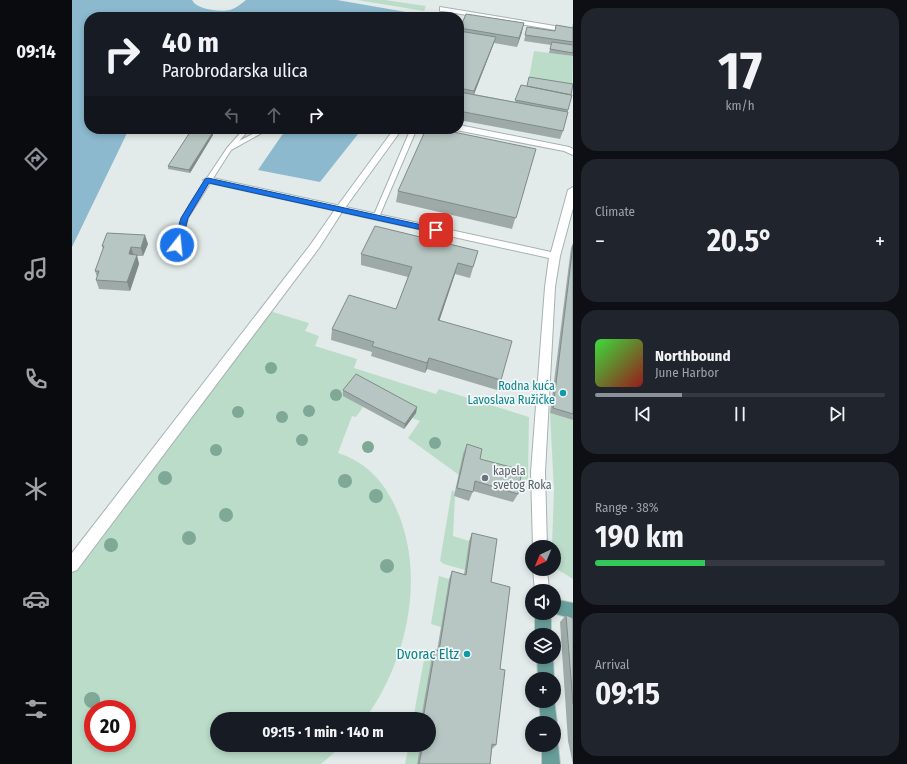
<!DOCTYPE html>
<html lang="en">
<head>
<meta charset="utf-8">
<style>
	:root { --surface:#171b24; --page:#20242c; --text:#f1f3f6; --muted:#9ea1a6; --line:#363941; --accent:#8c9099 }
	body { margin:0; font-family:"Fira Sans Condensed",sans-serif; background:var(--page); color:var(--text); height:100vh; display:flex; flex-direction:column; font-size:15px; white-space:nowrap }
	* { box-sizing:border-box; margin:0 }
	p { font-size:13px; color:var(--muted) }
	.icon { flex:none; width:22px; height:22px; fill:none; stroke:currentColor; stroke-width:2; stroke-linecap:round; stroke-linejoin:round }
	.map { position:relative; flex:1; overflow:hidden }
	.sheet { display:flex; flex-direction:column; gap:8px; padding:8px; background:#0d0f14; width:334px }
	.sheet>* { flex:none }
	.top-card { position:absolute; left:12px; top:12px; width:380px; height:122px; border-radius:16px; box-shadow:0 2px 6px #0003; background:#171b24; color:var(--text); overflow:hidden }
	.needle { width:26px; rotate:224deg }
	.controls { position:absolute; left:453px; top:540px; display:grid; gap:8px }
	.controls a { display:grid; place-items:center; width:36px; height:36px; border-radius:50%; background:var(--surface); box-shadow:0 2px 6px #0003; font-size:20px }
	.speed { position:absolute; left:12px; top:700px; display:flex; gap:8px; font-size:20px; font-weight:700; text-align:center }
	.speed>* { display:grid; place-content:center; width:52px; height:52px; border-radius:50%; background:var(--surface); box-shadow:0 2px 6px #0003; line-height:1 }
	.speed .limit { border:6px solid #d22; background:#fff; color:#111 }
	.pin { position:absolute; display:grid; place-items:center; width:34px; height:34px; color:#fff; margin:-17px; border-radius:8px; box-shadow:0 2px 6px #0006 }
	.me { position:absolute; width:44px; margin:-22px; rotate:16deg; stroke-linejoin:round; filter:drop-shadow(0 0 3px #0008) }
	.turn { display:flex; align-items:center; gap:14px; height:84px; padding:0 12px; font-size:18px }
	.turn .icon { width:52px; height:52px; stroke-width:2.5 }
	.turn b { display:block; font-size:28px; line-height:34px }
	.lanes { display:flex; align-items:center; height:38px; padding:0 12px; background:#0003; justify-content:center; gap:20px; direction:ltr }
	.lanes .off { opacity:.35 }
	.big { font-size:30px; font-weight:700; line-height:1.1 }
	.sheet .tile { flex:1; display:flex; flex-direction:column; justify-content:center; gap:6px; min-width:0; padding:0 14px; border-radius:16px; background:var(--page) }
	.sheet .dial { align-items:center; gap:0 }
	.dial b { font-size:52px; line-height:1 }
	.song { display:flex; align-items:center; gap:12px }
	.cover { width:48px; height:48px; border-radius:6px; background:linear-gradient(135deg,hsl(120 70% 55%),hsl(0 70% 35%)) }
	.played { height:4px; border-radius:2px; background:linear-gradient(90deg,var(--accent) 30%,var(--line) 30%) }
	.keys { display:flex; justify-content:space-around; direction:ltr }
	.heat { display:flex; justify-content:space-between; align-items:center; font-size:22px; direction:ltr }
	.charge { height:6px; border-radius:3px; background:linear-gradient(90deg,#34c759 38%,var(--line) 0) }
	.trip { position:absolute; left:138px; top:712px; width:226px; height:40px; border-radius:20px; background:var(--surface); box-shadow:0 2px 6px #0003; font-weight:700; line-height:40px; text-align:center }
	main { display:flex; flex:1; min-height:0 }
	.dock { display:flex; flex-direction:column; width:72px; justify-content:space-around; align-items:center; background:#090b0e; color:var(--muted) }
	.dock .icon { width:28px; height:28px }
	.dock .active { color:var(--accent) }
	.dock b { font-size:18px; color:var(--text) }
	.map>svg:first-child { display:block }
</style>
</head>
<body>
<main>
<nav class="dock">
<b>09:14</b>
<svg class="icon active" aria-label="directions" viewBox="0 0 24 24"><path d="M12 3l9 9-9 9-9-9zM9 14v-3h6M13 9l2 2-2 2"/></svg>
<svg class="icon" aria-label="music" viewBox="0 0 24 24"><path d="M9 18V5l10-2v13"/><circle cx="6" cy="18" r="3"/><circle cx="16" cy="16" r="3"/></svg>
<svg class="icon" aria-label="phone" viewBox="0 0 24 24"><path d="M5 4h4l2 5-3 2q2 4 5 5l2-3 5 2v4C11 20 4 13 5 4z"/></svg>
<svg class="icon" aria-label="climate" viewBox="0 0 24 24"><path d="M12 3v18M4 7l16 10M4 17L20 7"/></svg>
<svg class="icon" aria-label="car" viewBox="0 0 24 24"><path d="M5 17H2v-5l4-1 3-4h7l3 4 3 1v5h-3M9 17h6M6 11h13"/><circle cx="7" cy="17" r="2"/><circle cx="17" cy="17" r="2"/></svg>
<svg class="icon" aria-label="filters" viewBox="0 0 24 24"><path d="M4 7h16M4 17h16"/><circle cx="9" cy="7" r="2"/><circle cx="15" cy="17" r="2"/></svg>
</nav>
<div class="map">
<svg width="501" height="764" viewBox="0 0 501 764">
	<rect width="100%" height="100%" fill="#e2ebe9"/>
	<path fill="#bbdcc9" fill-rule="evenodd" d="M285 0H313L354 6 352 11Z
		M462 51 501 56 500 90 456 83Z
		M194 310 237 323 233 331 247 336 243 346 285 359 282 368 364 394 367 389 457 417 456 480 445 479 392 454 387 475 336 438 348 421 340 418 344 412 271 395 291 407 284 417 280 416 266 453C291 461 308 477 320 500 356 568 337 659 293 719H145V745H271L249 764H0V565ZM21 709H55V743H21Z
		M478 413 501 420V579L483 568 482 547H480L482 490Z
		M380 490 383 492 382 496 383 497 381 536 397 541 393 570 372 564 368 561Z
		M367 576 377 579 369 627 359 624Z
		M354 649 364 652 349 719H341Z
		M337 745H348L345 764H333Z"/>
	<path fill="#8cb9ce" d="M0 0H120C125 10 148 12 158 10 164 8 169 4 174 0H265L340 13 339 17H17V129H57L0 247Z
		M217 129H290L248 182 186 170 210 135Z"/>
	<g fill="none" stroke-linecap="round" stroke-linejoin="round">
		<defs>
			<path id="service" d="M173 129 176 131 167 141 190 129H197L159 150 116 218 108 245 107 247H103L102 245 110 218 119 202 155 148 171 130Z
				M340 129H346L343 133 307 217 306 219H302L301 217 337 133Z"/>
			<path id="pedestrian" d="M368 7 501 29V33L371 11H368Z
				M322 129H330L270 212 247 248 5 570 0 572V553L239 244 264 208Z"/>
			<path id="minor" d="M387 125 497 147 501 149V155L492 151 384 130 387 129Z
				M136 177 479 252 496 190 501 187V208L488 256 483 287 473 472 475 547H461L459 472 473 287 477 258 133 182 131 180Z
				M461 569H475L477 591H463Z"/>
			<path id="primary" d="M482 599 501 603V619L481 613Z
				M465 613H481L479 618V635H463V618Z
				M465 657H481L482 679H466Z
				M482 698 485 723 482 729V723H469L467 701H482Z
				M482 738 486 745 488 764H470V745H482Z"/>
		</defs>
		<use href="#service" stroke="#a5b3b1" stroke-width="2"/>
		<use href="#pedestrian" stroke="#a5b3b1" stroke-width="2"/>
		<use href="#minor" stroke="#a5b3b1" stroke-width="2"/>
		<use href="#primary" stroke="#c1c8c8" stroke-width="2"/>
		<use href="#service" fill="#fff" fill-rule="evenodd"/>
		<use href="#pedestrian" fill="#fff" fill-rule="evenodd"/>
		<use href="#minor" fill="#fff" fill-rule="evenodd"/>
		<use href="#primary" fill="#689f9a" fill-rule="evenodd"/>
	</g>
	<g fill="#7fa896">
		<circle cx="199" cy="368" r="6"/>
		<circle cx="264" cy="395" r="6"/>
		<circle cx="237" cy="411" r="6"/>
		<circle cx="166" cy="412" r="6"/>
		<circle cx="210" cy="417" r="6"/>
		<circle cx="230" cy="440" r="6"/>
		<circle cx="363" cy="443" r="6"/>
		<circle cx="296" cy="447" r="6"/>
		<circle cx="144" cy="450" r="6"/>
		<circle cx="93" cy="478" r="7"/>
		<circle cx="273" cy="481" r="7"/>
		<circle cx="304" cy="496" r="7"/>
		<circle cx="154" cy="515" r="7"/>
		<circle cx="117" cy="538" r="7"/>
		<circle cx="39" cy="545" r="7"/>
		<circle cx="315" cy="566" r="7"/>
		<circle cx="20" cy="700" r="8"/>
	</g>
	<path fill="#9daaa7" d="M501 23V56L477 53 479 45 452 41 455 27 483 31 500 28Z
		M388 28 450 32 445 47 422 43 402 94 443 102 449 85 496 110 491 131 488 139 387 120V31Z
		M134 129H160L156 134Z
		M141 132V135L118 173 96 169V166Z
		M464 149 440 229 324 202 326 191Z
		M501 243V420L478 413 499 248Z
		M76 244 71 256H65L67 264 58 291 27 289 24 280 25 277 23 271 31 249 30 246Z
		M406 251 398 278 383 274 367 320 429 380 425 390 355 369 353 373 299 356 300 352 259 340 260 329 324 309 336 277 289 265V254Z
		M271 390 345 407 344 413 332 429 271 396Z
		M395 444 408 459 446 494 441 502 401 491 397 501 382 496 391 454Z
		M400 533 419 582 428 669 424 745 420 749 418 764H345L348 745H357V719H349L360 656 363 650 365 651 377 579 380 571 392 575 397 541Z
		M494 615 501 618V764L496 741 488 622Z"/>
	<path fill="#808b88" d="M452 23 450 32 445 47 447 38Z
		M424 37 422 43 401 97 402 91Z
		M156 129H160L156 134Z
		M141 132V135L118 173 117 170Z
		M73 235 76 244 71 256 69 248Z
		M59 247 62 256 57 254Z
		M65 255 67 264 58 291 55 282Z
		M386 263 383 274 364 331 366 320Z
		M357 358 355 369 353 373 355 363Z
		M345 407 344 413 332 429 333 424Z"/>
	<path fill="#b7c6c2" stroke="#808b88" d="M394 14 452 23 447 38 388 28Z
		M484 25 501 28V42L453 35 455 27 483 31Z
		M387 31 424 37 402 91 387 88Z
		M480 42 501 45V53L478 49Z
		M457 77 501 84 499 95 455 86Z
		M449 85 500 95 496 110 443 100Z
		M387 92 496 112 491 131 387 111Z
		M120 129H125L141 132 117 170 96 166Z
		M354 129H367L464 149 444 218 326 191Z
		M303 226 406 251 401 267 386 263 366 320 440 341 429 380 357 358 355 363 300 346 302 342 260 329 277 295 324 309 340 267 289 254Z
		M35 233 73 235 69 248 59 247 57 254 65 255 55 282 24 280 27 271H23L32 246H30Z
		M501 245V414L481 408Z
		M284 374 345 407 333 424 271 390Z
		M395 444 410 449 408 459 450 470 446 494 403 481 401 492 385 488Z
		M400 533 425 539 419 582 438 587 428 669 433 670 424 745 420 744 418 764H347L351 745H357V719H351L363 650 367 651 380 571 394 575Z
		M494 615 501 618V704Z"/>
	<path fill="#1a73e8" stroke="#114b97" d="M136 178 364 228 368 230 364 233 137 183 116 218 109 245 105 247H102L101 245 109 218 133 179Z"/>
	<g fill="#0f9aa8" stroke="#f2f8f6" stroke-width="1.5">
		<circle cx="491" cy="393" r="4"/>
		<circle cx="395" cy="654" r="4"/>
	</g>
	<circle fill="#6b7280" stroke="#f2f8f6" stroke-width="1.5" cx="413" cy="478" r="4"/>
	<g text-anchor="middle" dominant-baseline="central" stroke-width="3.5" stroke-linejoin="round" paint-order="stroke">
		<g font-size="12" fill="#0d838f" stroke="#f2f8f6" text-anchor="end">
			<text x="483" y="386">Rodna kuća<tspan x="483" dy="14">Lavoslava Ružičke</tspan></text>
		</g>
		<g font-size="12" fill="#5b616d" stroke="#f2f8f6" text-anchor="start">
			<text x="421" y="471">kapela<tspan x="421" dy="14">svetog Roka</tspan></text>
		</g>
		<g font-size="14" fill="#0d838f" stroke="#f2f8f6" text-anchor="end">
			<text x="387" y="654">Dvorac Eltz</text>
		</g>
	</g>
</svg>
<div class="controls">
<a><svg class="needle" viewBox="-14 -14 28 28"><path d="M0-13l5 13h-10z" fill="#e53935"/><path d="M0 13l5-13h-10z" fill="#9ea1a6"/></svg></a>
<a><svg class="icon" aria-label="sound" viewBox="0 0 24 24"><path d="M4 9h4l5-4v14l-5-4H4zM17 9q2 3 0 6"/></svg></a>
<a><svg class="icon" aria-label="layers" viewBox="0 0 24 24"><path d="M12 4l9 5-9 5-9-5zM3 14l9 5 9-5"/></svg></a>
<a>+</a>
<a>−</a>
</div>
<div class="speed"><div class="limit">20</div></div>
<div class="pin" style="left:364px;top:230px;background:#d93025"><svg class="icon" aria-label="arrive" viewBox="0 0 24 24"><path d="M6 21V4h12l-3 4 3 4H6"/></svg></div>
<svg class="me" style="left:105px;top:245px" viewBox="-20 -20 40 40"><circle r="17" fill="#1a73e8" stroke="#fff" stroke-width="3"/><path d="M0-11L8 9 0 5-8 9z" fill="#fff"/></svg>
<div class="trip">09:15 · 1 min · 140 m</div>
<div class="top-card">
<div class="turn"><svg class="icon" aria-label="right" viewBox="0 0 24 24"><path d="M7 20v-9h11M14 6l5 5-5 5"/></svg><div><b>40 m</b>Parobrodarska ulica</div></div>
<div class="lanes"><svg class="icon off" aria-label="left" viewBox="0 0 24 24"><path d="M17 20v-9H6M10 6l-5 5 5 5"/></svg><svg class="icon off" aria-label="ahead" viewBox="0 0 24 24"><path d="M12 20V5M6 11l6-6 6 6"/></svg><svg class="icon" aria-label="right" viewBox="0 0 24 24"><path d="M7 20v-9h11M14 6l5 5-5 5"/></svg></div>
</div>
</div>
<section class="sheet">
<div class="tile dial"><b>17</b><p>km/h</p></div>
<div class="tile"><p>Climate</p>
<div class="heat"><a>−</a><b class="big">20.5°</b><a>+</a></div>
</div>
<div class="tile">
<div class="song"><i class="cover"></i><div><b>Northbound</b><p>June Harbor</p></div></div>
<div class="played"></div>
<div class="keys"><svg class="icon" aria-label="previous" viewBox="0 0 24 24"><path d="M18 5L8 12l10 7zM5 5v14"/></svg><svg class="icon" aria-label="pause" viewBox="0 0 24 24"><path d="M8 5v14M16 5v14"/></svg><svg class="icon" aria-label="next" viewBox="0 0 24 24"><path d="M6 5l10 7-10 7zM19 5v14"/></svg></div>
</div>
<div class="tile"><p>Range · 38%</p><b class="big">190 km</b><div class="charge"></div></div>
<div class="tile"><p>Arrival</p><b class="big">09:15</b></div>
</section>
</main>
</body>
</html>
